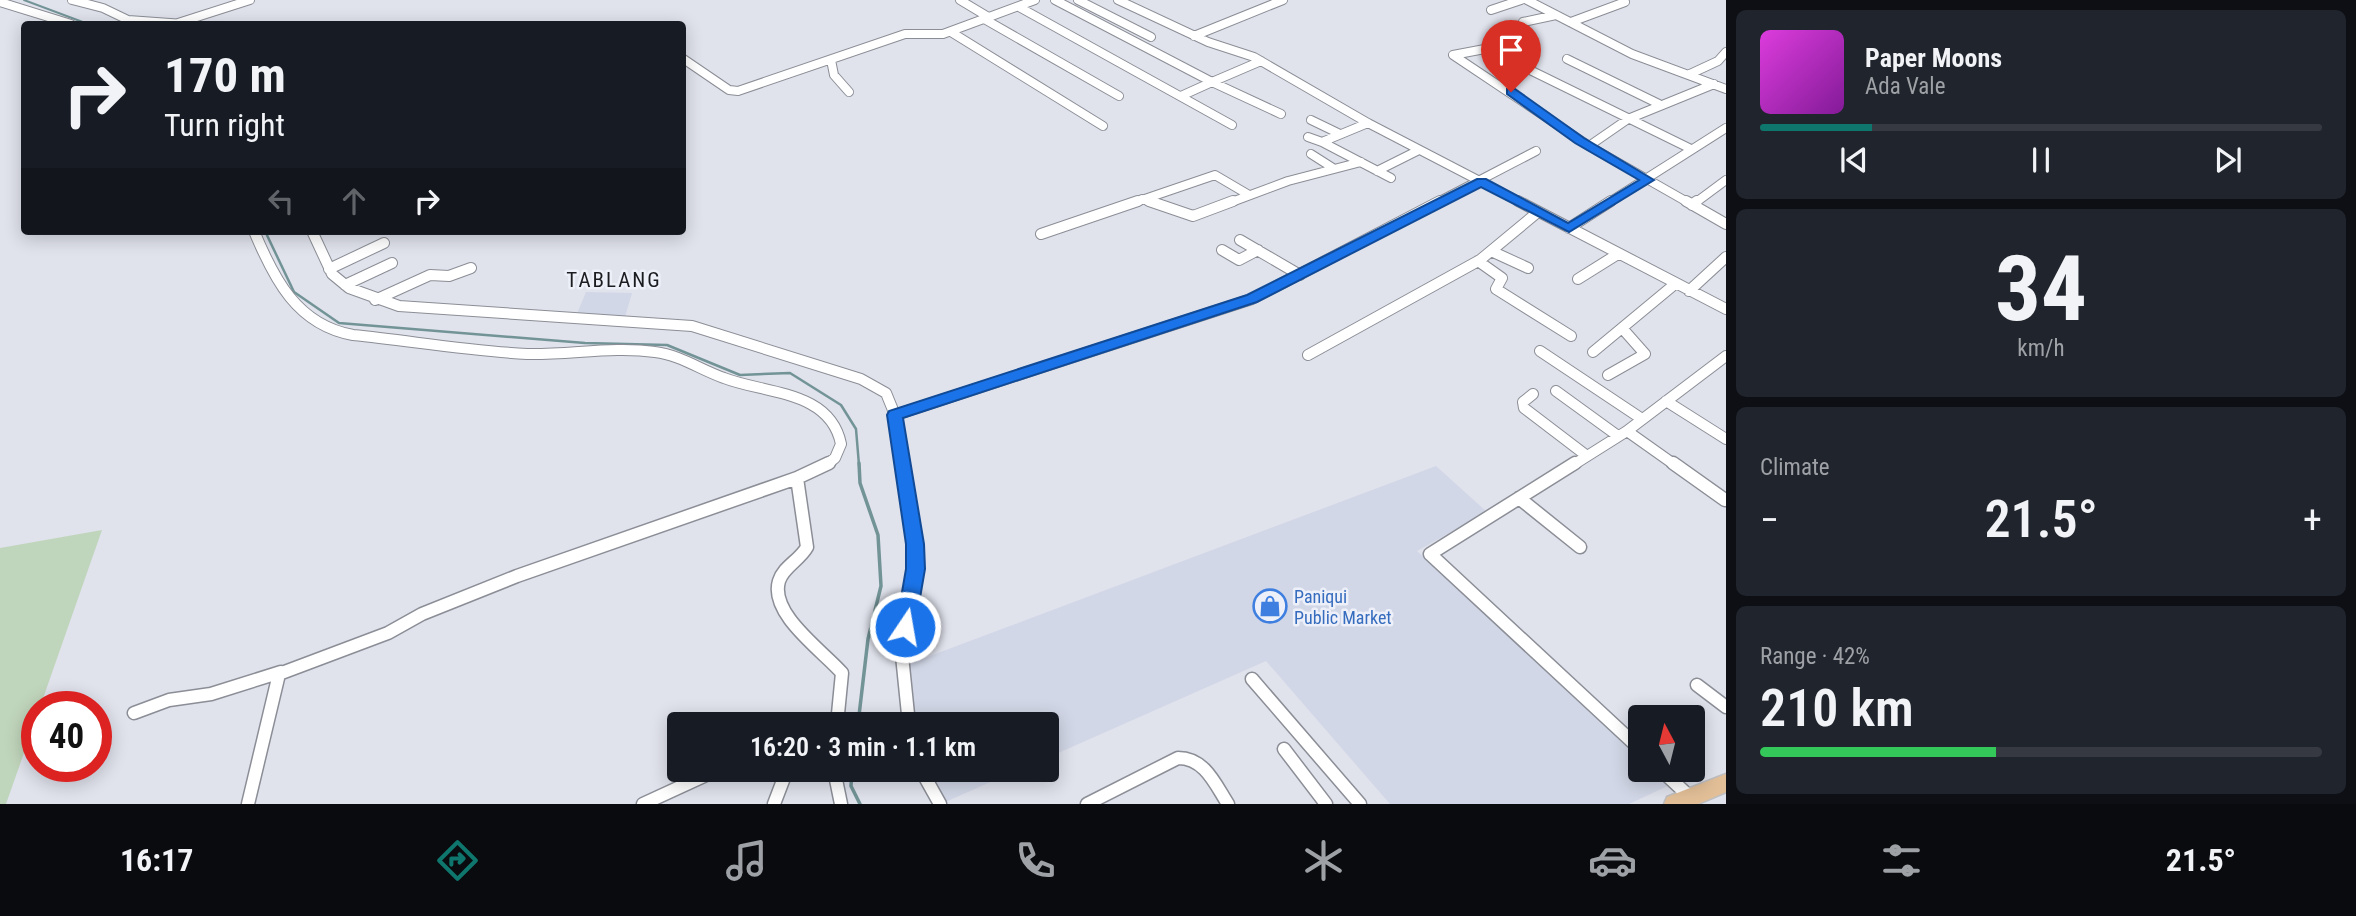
<!DOCTYPE html>
<html lang="en">
<head>
<meta charset="utf-8">
<style>
	:root { --surface:#171b24; --page:#20242c; --text:#f1f3f6; --muted:#9ea1a6; --line:#363941; --accent:#0f766e }
	body { margin:0; font-family:"Roboto Condensed",sans-serif; background:var(--page); color:var(--text); height:100vh; display:flex; flex-direction:column; font-size:26px; white-space:nowrap }
	* { box-sizing:border-box; margin:0 }
	p { font-size:23px; color:var(--muted) }
	.icon { flex:none; width:38px; height:38px; fill:none; stroke:currentColor; stroke-width:2; stroke-linecap:round; stroke-linejoin:round }
	.map { position:relative; flex:1; overflow:hidden }
	.details { display:flex; flex-direction:column; gap:10px; padding:10px; background:#0d0f14; width:630px }
	.details>* { flex:none }
	.guide { position:absolute; left:21px; top:21px; width:665px; height:214px; border-radius:7px; box-shadow:0 4px 18px #0003; background:#171b24; color:var(--text); overflow:hidden }
	.needle { width:46px; rotate:353deg }
	.tools { position:absolute; left:1628px; top:705px; display:grid; gap:14px }
	.tools a { display:grid; place-items:center; width:77px; height:77px; border-radius:7px; background:var(--surface); box-shadow:0 4px 18px #0003; font-size:35px }
	.speed { position:absolute; left:21px; top:691px; display:flex; gap:14px; font-size:35px; font-weight:700; text-align:center }
	.speed>* { display:grid; place-content:center; width:91px; height:91px; border-radius:50%; background:var(--surface); box-shadow:0 4px 18px #0003; line-height:1 }
	.speed .limit { border:10px solid #d22; background:#fff; color:#111 }
	.pin { position:absolute; display:grid; place-items:center; width:60px; height:60px; color:#fff; margin:-72px -30px; border-radius:50% 50% 50% 0; rotate:-45deg; box-shadow:0 0 7px #0007 }
	.pin .icon { rotate:45deg }
	.me { position:absolute; width:77px; margin:-38px; rotate:12deg; stroke-linejoin:round; filter:drop-shadow(0 0 5px #0008) }
	.turn { display:flex; align-items:center; gap:24px; height:147px; padding:0 28px; font-size:32px }
	.turn .icon { width:91px; height:91px; stroke-width:2.5 }
	.turn b { display:block; font-size:49px; line-height:60px }
	.lanes { display:flex; align-items:center; height:66px; padding:0 28px; background:#0003; justify-content:center; gap:35px; direction:ltr }
	.lanes .off { opacity:.35 }
	.big { font-size:52px; font-weight:600; line-height:1.1 }
	.details .tile { flex:1; display:flex; flex-direction:column; justify-content:center; gap:10px; min-width:0; padding:0 24px; border-radius:10px; background:var(--page) }
	.details .dial { align-items:center; gap:0 }
	.dial b { font-size:91px; line-height:1 }
	.song { display:flex; align-items:center; gap:21px }
	.cover { width:84px; height:84px; border-radius:10px; background:linear-gradient(135deg,hsl(300 70% 55%),hsl(290 70% 35%)) }
	.played { height:7px; border-radius:4px; background:linear-gradient(90deg,var(--accent) 20%,var(--line) 20%) }
	.keys { display:flex; justify-content:space-around; direction:ltr }
	.heat { display:flex; justify-content:space-between; align-items:center; font-size:38px; direction:ltr }
	.charge { height:10px; border-radius:5px; background:linear-gradient(90deg,#34c759 42%,var(--line) 0) }
	.trip { position:absolute; left:667px; top:712px; width:392px; height:70px; border-radius:7px; background:var(--surface); box-shadow:0 4px 18px #0003; font-weight:600; line-height:70px; text-align:center }
	.dock { display:flex; height:112px; justify-content:space-around; align-items:center; background:#090b0e; color:var(--muted) }
	.dock .icon { width:49px; height:49px }
	.dock .current { color:var(--accent) }
	.dock b { font-size:32px; color:var(--text) }
	main { display:flex; flex:1; min-height:0 }
	.map>svg:first-child { display:block }
</style>
</head>
<body>
<main>
<div class="map">
<svg width="1726" height="804" viewBox="0 0 1726 804">
	<rect width="100%" height="100%" fill="#e0e2ec"/>
	<path fill="#d2d7e7" d="M586 292 632 293 625 317 576 316Z
		M1436 466 1487 512 1417 551 1640 755V770H1656L1672 784 1629 804H1390L1266 661 1047 758 1046 724H914L906 665Z
		M929 770H1018L943 803Z"/>
	<path fill="#c0d6bc" d="M102 530 40 707H37V716L6 804H0V548Z"/>
	<g fill="none" stroke-linecap="round" stroke-linejoin="round">
		<path stroke="#729497" stroke-width="2" d="M24 0 88 24"/>
		<path stroke="#729497" stroke-width="2.5" d="M265 231 294 292 339 323 585 343 667 345 740 375 790 373 841 405 856 429 859 465"/>
		<path stroke="#729497" stroke-width="3.5" d="M858 724 868 639 881 586 878 535 860 483 859 463
			M852 770 851 786 860 804"/>
		<defs>
			<path id="minor-far2" d="M72 0 103 8 128 20 184 24
				M960 0 990 18
				M1055 0 1212 82 1261 61
				M1078 0 1151 37
				M1118 0 1208 42 1254 57 1368 123 1522 203
				M1527 0 1632 54 1726 89
				M0 2 71 24
				M1019 7 1232 125
				M1491 10 1521 0
				M986 20 1119 96
				M1523 22 1556 15
				M1571 22 1625 2
				M178 23 250 0
				M951 32 1103 126
				M1194 36 1283 0
				M1490 48 1453 55 1589 146 1689 203
				M682 58 729 90 738 91 905 34H943L1035 0
				M1567 59 1659 104
				M831 60 834 75 849 92
				M1530 70 1691 149
				M1690 74 1718 61 1726 52
				M1181 96 1212 82 1281 114
				M1311 120 1340 134
				M1368 123 1322 142 1391 178
				M1308 137 1322 142
				M1589 146 1628 119 1714 84
				M1311 154 1333 168
				M1377 171 1419 150
				M1142 199 1154 203
				M1133 203 1215 175 1249 195
				M1229 203 1288 181 1361 162
				M1436 203 1536 151
				M1608 203 1726 128
				M1695 203 1726 180"/>
			<path id="minor-far1" d="M1149 201 1193 216 1233 201
				M1518 201 1726 309
				M1686 201 1726 224
				M1692 205 1697 201
				M1569 228 1611 201
				M254 231C274 279 297 325 353 335 411 341 470 351 527 354 570 355 613 346 655 352 680 355 701 370 724 378 765 394 830 390 841 444L835 458 826 465
				M312 231 332 274 349 288 399 306 692 326 861 379 886 393 895 415 903 465
				M1041 234 1138 201
				M1240 240 1300 275
				M1222 250 1239 260 1258 250
				M1491 251 1528 268
				M1478 261 1502 278 1496 289 1571 336
				M329 269 384 243
				M1578 279 1618 254
				M345 285 392 263
				M1689 291 1726 257
				M375 300 430 275 449 276 471 268
				M1540 351 1642 419
				M1593 352 1675 284
				M1308 355 1480 260 1538 212
				M1608 375 1645 354 1622 328
				M1556 391 1618 436
				M1533 394 1523 402 1524 408 1587 456
				M1666 401 1726 439
				M895 415 1252 299 1440 201
				M1627 431 1675 465
				M1573 465 1627 431 1726 356"/>
			<path id="minor" d="M902 463 915 544 913 588 901 646 909 724
				M1575 463 1430 554 1640 749
				M1673 463 1725 500
				M797 478 807 547C800 560 783 567 779 581 769 614 823 651 842 673L837 724
				M1519 498 1580 547
				M1252 679 1360 804
				M1697 685 1726 707
				M134 713 169 700 211 694 281 672
				M1284 749 1326 804
				M834 770 841 804
				M921 770 940 804
				M1661 770 1690 797
				M248 804 279 674 388 633 422 614 517 576 797 478 829 463
				M643 804 717 770
				M774 804 787 770
				M1087 804 1178 758C1205 758 1215 784 1228 804"/>
			<path id="major" d="M1726 774V792L1698 804H1664L1667 797Z"/>
		</defs>
		<use href="#minor-far2" stroke="#8b8e96" stroke-width="10"/>
		<use href="#minor-far1" stroke="#8b8e96" stroke-width="12"/>
		<use href="#minor" stroke="#8b8e96" stroke-width="15"/>
		<use href="#major" stroke="#bfbfc1" stroke-width="3"/>
		<use href="#minor-far2" stroke="#fff" stroke-width="8"/>
		<use href="#minor-far1" stroke="#fff" stroke-width="10"/>
		<use href="#minor" stroke="#fff" stroke-width="12"/>
		<use href="#major" fill="#e2bf97" fill-rule="evenodd"/>
	</g>
	<path fill="#1a73e8" stroke="#114b97" stroke-width="2" d="M1507 89H1515L1584 138 1654 180 1569 232 1481 187 1257 302 903 418 924 544 925 569 915 627 912 633 905 636 898 633 896 627 906 569V544L887 415 889 411 1247 295 1477 179H1486L1568 223 1639 180 1575 143 1507 94Z"/>
	<defs>
		<symbol id="shop-ring" viewBox="-11 -11 22 22"><circle r="9.5" fill="#edf0f9" stroke="#3f7fe0" stroke-width="1.5"/><path d="M-5-2.5h2.3a2.7 3.5 0 0 1 5.4 0H5L5.5 6h-11ZM-1.5-2.5h3a1.5 2.3 0 0 0-3 0Z" fill="#3f7fe0"/></symbol>
	</defs>
	<g fill-rule="evenodd">
		<use href="#shop-ring" x="1251" y="587" width="38" height="38"/>
	</g>
	<g text-anchor="middle" dominant-baseline="central" stroke-width="5" stroke-linejoin="round" paint-order="stroke">
		<g font-size="18" fill="#366cbe" stroke="#edf0f9" text-anchor="start">
			<text x="1294" y="596">Paniqui<tspan x="1294" dy="21">Public Market</tspan></text>
		</g>
		<g font-size="21" letter-spacing="2" fill="#1b1c20" stroke="#edf0f9">
			<text x="614" y="280">TABLANG</text>
		</g>
	</g>
</svg>
<div class="tools">
<a><svg class="needle" viewBox="-14 -14 28 28"><path d="M0-13l5 13h-10z" fill="#e53935"/><path d="M0 13l5-13h-10z" fill="#9ea1a6"/></svg></a>
</div>
<div class="speed"><div class="limit">40</div></div>
<div class="pin" style="left:1511px;top:92px;background:#d93025"><svg class="icon" aria-label="arrive" viewBox="0 0 24 24"><path d="M6 21V4h12l-3 4 3 4H6"/></svg></div>
<svg class="me" style="left:905px;top:627px" viewBox="-20 -20 40 40"><circle r="17" fill="#1a73e8" stroke="#fff" stroke-width="3"/><path d="M0-11L8 9 0 5-8 9z" fill="#fff"/></svg>
<div class="trip">16:20 · 3 min · 1.1 km</div>
<div class="guide">
<div class="turn"><svg class="icon" aria-label="right" viewBox="0 0 24 24"><path d="M7 20v-9h11M14 6l5 5-5 5"/></svg><div><b>170 m</b>Turn right</div></div>
<div class="lanes"><svg class="icon off" aria-label="left" viewBox="0 0 24 24"><path d="M17 20v-9H6M10 6l-5 5 5 5"/></svg><svg class="icon off" aria-label="ahead" viewBox="0 0 24 24"><path d="M12 20V5M6 11l6-6 6 6"/></svg><svg class="icon" aria-label="right" viewBox="0 0 24 24"><path d="M7 20v-9h11M14 6l5 5-5 5"/></svg></div>
</div>
</div>
<section class="details">
<div class="tile">
<div class="song"><i class="cover"></i><div><b>Paper Moons</b><p>Ada Vale</p></div></div>
<div class="played"></div>
<div class="keys"><svg class="icon" aria-label="previous" viewBox="0 0 24 24"><path d="M18 5L8 12l10 7zM5 5v14"/></svg><svg class="icon" aria-label="pause" viewBox="0 0 24 24"><path d="M8 5v14M16 5v14"/></svg><svg class="icon" aria-label="next" viewBox="0 0 24 24"><path d="M6 5l10 7-10 7zM19 5v14"/></svg></div>
</div>
<div class="tile dial"><b>34</b><p>km/h</p></div>
<div class="tile"><p>Climate</p>
<div class="heat"><a>−</a><b class="big">21.5°</b><a>+</a></div>
</div>
<div class="tile"><p>Range · 42%</p><b class="big">210 km</b><div class="charge"></div></div>
</section>
</main>
<nav class="dock">
<b>16:17</b>
<svg class="icon current" aria-label="directions" viewBox="0 0 24 24"><path d="M12 3l9 9-9 9-9-9zM9 14v-3h6M13 9l2 2-2 2"/></svg>
<svg class="icon" aria-label="music" viewBox="0 0 24 24"><path d="M9 18V5l10-2v13"/><circle cx="6" cy="18" r="3"/><circle cx="16" cy="16" r="3"/></svg>
<svg class="icon" aria-label="phone" viewBox="0 0 24 24"><path d="M5 4h4l2 5-3 2q2 4 5 5l2-3 5 2v4C11 20 4 13 5 4z"/></svg>
<svg class="icon" aria-label="climate" viewBox="0 0 24 24"><path d="M12 3v18M4 7l16 10M4 17L20 7"/></svg>
<svg class="icon" aria-label="car" viewBox="0 0 24 24"><path d="M5 17H2v-5l4-1 3-4h7l3 4 3 1v5h-3M9 17h6M6 11h13"/><circle cx="7" cy="17" r="2"/><circle cx="17" cy="17" r="2"/></svg>
<svg class="icon" aria-label="filters" viewBox="0 0 24 24"><path d="M4 7h16M4 17h16"/><circle cx="9" cy="7" r="2"/><circle cx="15" cy="17" r="2"/></svg>
<b>21.5°</b>
</nav>
</body>
</html>
